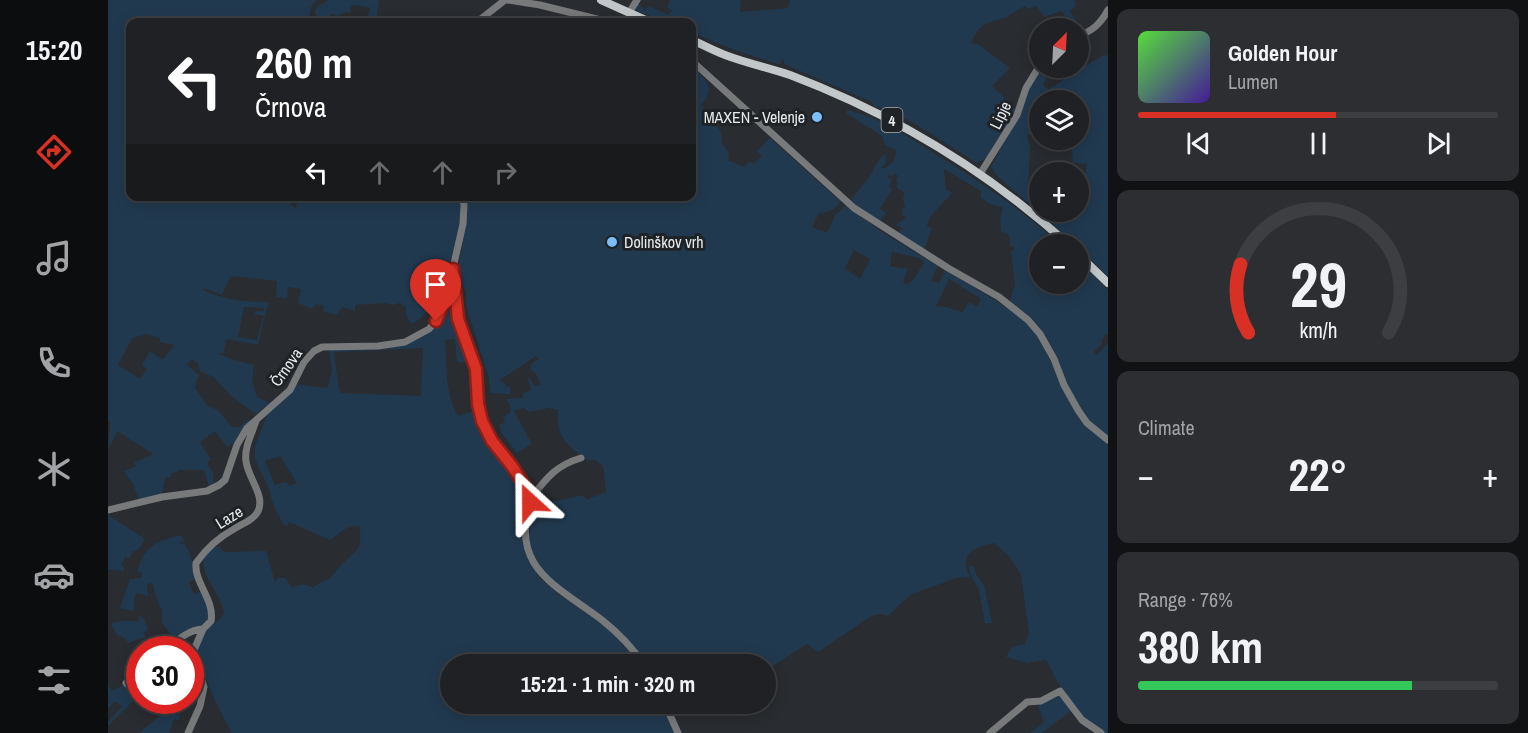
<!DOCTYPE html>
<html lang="en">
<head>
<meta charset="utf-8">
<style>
	:root { --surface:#1f2124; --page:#2c2e31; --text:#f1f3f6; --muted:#a1a3a6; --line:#3c3e41; --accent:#d93025 }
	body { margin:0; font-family:"Archivo Narrow",sans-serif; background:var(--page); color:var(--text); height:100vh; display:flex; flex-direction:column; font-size:22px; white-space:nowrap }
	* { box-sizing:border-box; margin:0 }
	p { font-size:20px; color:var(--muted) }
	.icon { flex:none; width:33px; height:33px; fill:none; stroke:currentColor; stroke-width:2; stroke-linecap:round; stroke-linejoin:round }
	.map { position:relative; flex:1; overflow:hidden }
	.drawer { display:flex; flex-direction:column; gap:9px; padding:9px; background:#111214; width:420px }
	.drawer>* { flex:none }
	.banner { position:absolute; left:18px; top:18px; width:570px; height:183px; border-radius:12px; box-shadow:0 3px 15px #0003,0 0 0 2px var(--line); background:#202124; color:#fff; overflow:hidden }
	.needle { width:39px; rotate:24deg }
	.buttons { position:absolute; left:921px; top:18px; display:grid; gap:12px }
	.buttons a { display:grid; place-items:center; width:60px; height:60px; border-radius:50%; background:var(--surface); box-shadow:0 3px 15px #0003,0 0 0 2px var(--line); font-size:30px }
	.speed { position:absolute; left:18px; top:636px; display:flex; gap:12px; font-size:30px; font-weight:700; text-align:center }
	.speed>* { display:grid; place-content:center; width:78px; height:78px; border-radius:50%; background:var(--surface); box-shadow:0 3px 15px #0003,0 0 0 2px var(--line); line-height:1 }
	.speed .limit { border:9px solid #d22; background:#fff; color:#111 }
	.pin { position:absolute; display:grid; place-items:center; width:51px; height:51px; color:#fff; margin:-62px -26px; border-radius:50% 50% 50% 0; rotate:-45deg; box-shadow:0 0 6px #0007 }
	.pin .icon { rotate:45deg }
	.me { position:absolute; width:66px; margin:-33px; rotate:336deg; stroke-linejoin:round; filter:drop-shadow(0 0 4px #0008) }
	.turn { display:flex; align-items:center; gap:21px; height:126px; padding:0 30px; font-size:27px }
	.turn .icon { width:78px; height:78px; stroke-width:2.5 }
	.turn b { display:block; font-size:42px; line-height:51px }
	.lanes { display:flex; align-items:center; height:57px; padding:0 30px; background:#0003; justify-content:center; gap:30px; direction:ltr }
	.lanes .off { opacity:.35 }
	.big { font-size:45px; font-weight:700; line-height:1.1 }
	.drawer .widget { flex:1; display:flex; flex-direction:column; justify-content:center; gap:9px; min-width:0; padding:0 21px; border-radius:12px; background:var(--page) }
	.drawer .dial { align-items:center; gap:0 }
	.dial svg { height:156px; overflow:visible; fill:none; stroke:var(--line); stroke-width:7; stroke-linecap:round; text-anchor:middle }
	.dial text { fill:var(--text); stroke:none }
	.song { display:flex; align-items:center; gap:18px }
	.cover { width:72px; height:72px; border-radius:9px; background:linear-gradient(135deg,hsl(110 70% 55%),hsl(260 70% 35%)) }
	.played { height:6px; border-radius:3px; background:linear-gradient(90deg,var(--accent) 55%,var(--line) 55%) }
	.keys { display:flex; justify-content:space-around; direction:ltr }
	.heat { display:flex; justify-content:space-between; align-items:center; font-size:33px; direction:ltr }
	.charge { height:9px; border-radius:4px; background:linear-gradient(90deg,#34c759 76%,var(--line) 0) }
	.trip { position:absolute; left:332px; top:654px; width:336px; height:60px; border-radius:30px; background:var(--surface); box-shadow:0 3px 15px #0003,0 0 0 2px var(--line); font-weight:700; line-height:60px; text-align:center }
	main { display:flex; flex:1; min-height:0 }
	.tab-bar { display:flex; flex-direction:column; width:108px; justify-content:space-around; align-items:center; background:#0c0d0e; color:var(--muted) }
	.tab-bar .icon { width:42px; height:42px }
	.tab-bar .on { color:var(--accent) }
	.tab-bar b { font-size:27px; color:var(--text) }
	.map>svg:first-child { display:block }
</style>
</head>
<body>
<main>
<nav class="tab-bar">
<b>15:20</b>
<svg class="icon on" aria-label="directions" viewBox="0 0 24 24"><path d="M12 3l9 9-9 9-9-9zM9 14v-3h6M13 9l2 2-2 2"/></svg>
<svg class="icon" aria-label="music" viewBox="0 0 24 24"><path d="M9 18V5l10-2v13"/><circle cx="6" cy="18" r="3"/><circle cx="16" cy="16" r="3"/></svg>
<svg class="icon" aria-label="phone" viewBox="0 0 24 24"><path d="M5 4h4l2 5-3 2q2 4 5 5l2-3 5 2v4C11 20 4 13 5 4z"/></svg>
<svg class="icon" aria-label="climate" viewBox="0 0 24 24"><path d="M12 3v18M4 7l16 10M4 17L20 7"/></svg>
<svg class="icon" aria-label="car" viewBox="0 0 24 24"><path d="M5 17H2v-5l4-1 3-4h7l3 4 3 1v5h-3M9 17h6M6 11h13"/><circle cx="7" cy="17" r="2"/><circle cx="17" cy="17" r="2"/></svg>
<svg class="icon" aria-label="filters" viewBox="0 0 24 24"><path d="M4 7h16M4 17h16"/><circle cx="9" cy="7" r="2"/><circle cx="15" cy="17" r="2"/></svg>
</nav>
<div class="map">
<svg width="1000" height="733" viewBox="0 0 1000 733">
	<rect width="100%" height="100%" fill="#292c30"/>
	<path fill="#21394f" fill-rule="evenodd" d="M0 0H208C202 6 200 15 204 22H22V196L183 197V205L188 208 190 197H351C357 223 347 246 339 270 336 279 336 284 329 290 328 304 316 318 303 324L298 314V307L292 303 285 305 277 303 247 305V311L234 307 229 315 215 311 216 306 208 304 204 309 190 303 193 289 180 287 179 298 168 297 169 281 123 276 114 295 96 288V290C116 300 136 302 159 302L160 303 150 345 119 339 115 353H110L122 359 146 365 144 380 149 397 162 403 148 414 123 396 106 377 93 372 90 367 91 365 84 359 79 365 92 376 89 379 87 388 100 406 110 410 124 427H132L141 419 142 421C135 430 130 442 119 447L107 431 92 442 103 459 99 463 105 473 106 484 101 487 96 470H70V472L63 473V477L57 478 54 494 33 501 30 498 25 484 16 471 28 466 26 463 45 454 9 431 0 450 2 422 0 421ZM136 307 156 308V311H147V314L156 316 149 340 130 337ZM38 334 52 338V342L66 345 55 360 42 351 34 365 39 369 32 379 10 365 24 338Z
		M221 0H271L268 22H247L252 18 259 20 262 8 250 5H243L242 13 237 12 230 16 224 14 218 22H212L207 13 208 8Z
		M562 0H633L632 12 680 8 682 0H966L968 6 962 11 974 30 972 32 970 28H959L954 21 958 17 953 11 937 17 928 6 920 9 917 6C909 9 902 16 896 18 877 24 873 22 863 43L871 45 902 68 884 86 907 108V114L878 158 869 163 806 123 784 112 766 106 764 102 676 64 675 58 672 64H670L624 49 584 33V22H557L529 11 528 8V5L531 4 537 10 541 6 561 15 564 10 559 8Z
		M1000 55V277L971 247 970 244H967L889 176 883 167 905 126 921 87 932 70 938 77 935 86 941 89 994 56ZM932 100H970V140H956L964 150 965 163 979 164 977 176 971 179 970 212H932L931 198 930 199 920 191 922 147 919 136 927 132 929 121 931 120Z
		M584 67C599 80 608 88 593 105L613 132 614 144 621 153 620 160 636 167 642 161 646 164 654 156 649 151 662 138 732 201C730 209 719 213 711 213L704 227 719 233 728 214 738 206 777 234 830 266 823 281 831 283 837 270 913 316 927 331 960 396 1000 442V733C981 733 973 726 963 711L933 733H922L936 722 930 706 946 695 951 696 955 692 938 660 920 663 898 657 904 647 917 644 921 632 913 575 902 557 886 543C866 547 850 555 862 577L848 578 802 595 780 616 772 614 763 616 710 652 699 644 657 671V664H538C528 649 517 635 502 623 482 606 434 581 425 558 418 538 422 523 428 504L444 502 475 495 478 500 498 492 495 466 487 460H479C456 443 449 438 450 410L440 408 421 412 416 408 406 411 423 442 422 445 409 453 393 432 391 425 397 422 395 417 403 412 401 403 397 399 415 398V393L423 390 419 375 427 386 433 385 428 374 422 368 424 363 431 359 428 356 392 380 398 385 397 388 399 386 403 388 402 394 382 393 381 378 358 306V292L351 278 350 268 358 225 357 197 584 196ZM746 250 762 259 752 279 737 268ZM784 252 811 258 817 262 804 281 798 285 795 281 800 269 782 266ZM841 279 873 299 869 307 861 302 855 312H853L839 307 828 306Z
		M739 110C772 117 801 137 829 155 873 182 914 211 953 244H932V284H970L971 260 1000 290V335L998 334 993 341 995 342 986 352 989 355 1000 343V437C993 431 985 425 979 419 955 392 952 353 929 325 922 316 911 308 902 301L907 284 903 251 906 250V246L902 247V236L893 231 892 219 895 207 884 205 873 198V191L836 169 838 190 844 193 822 217 819 226 824 228 816 250 790 235 794 228 788 225 798 218 794 215 795 208 797 207 795 197 797 193 788 187 790 183 788 181 790 176 786 173 784 177 781 175 779 177 784 180 781 187 784 189 772 209 778 213 770 223 742 201 762 176 770 161 777 154 778 163 773 168H778L786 160 788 150 777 145 774 136 738 113Z
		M344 284 364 362H349L347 339 337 340C339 365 337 394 350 416L369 410 412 482 418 506 416 545 420 559 431 577 450 594 487 618 510 638 531 664H342V704H553L567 733H124C109 706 96 679 88 649L98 628 107 623 116 614C113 591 91 576 96 555L105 546H110L116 552 158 551 167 582 170 578H178L184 588C192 584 197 583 205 588 212 581 216 582 222 578 227 574 230 567 235 563 252 548 253 551 252 526L240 527 222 540 181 522 179 526 176 525 166 507 160 486 151 469 147 458V446L160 412 187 384 219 388 224 371 221 349 304 342C330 330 338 310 344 284ZM315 348 313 396 233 393 231 389 226 352ZM172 456 189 483 182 486 178 482 167 485 157 461Z
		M0 515 37 539 31 549 25 551 22 558 17 557 13 565 16 567V571L0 569Z
		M73 535 76 541 72 542V544L76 543 81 552 89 579 81 582 86 594 94 591C110 626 98 622 69 638L63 635 54 623V610L47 595 45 583 39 584 40 596 29 593 26 598V611L12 608 22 579 33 578 34 574 29 571C37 546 48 541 73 535Z
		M861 566H865L869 576 876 585 884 623H877L871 590 862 573Z
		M31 616 36 619 40 630 36 633 38 637 20 643 16 638 9 635 3 624 11 621H31Z
		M17 684 31 691V695L0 726V722L14 706 7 701 0 708V685L4 691Z
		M60 701H68L65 714 72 715 71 720 66 719 61 733H31L58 711Z"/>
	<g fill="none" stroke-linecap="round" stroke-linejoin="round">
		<path stroke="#77797b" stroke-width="7" d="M400 0 432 5 501 22
			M521 13 529 0
			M369 22 397 0
			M970 36C985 31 993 23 1000 10
			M584 61 746 208 840 268 891 297 920 320 932 334 946 359 956 385 970 410 979 423 1000 440
			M872 174 909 115 918 88 932 65
			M345 270 350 319 368 369 370 404 374 421 384 441 404 466 424 497C399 567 448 585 494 620 509 632 525 648 535 664
			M424 497C439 477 449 465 473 458
			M0 510 54 497 99 491 111 485 117 480 129 445 139 428 182 390 196 362 206 351 214 347 270 346 297 342 321 329 328 321 335 304 342 281 355 224 356 205 354 196
			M63 650C67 639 84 629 95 629L103 621C107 600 86 583 88 563 98 549 111 537 126 529 133 524 144 521 149 513 159 497 140 479 138 461 136 448 144 433 148 421
			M18 683 24 688 32 690
			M557 704 570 733
			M80 733 92 706 96 687 88 662 86 650 95 629
			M882 733 919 702 933 701 952 691 974 720 993 733"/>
		<path stroke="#c2c7ca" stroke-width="8" d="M493 0 542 22
			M584 40C595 45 606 51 617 55 638 63 661 68 682 75 785 114 879 171 960 244
			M970 254 1000 283"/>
	</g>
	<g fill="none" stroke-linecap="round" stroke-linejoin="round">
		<defs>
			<path id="route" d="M328 321 335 304 345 269 350 319 368 369 370 404 374 421 384 441 404 466 424 497 422 502"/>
		</defs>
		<use href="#route" stroke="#8d1f18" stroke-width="15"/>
		<use href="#route" stroke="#d93025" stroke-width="10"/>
	</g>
	<g fill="#7bbef9" stroke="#1f2326" stroke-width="2">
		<circle cx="709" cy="117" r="6"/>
		<circle cx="504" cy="242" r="6"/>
	</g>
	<g text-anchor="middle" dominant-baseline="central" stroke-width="6" stroke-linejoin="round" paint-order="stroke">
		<rect fill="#1f2326" stroke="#acafb1" stroke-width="1.5" x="773.5" y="108" width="21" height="24" rx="4.5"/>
		<g font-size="15" font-weight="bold" fill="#e8ebed">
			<text x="784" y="120">4</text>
		</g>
		<g font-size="16" fill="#e8ebed" stroke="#1f2326">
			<text transform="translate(892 115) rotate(-64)">Lipje</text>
			<text transform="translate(178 367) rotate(-55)">Črnova</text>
			<text transform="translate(121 517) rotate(-32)">Laze</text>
		</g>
		<g font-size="16" fill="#e8ebed" stroke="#1f2326" text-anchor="end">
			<text x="697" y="117">MAXEN - Velenje</text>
			<text x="516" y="242" text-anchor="start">Dolinškov vrh</text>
		</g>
	</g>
</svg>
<div class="buttons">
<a><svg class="needle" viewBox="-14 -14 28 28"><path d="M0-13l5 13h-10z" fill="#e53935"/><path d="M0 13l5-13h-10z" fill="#a1a3a6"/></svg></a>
<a><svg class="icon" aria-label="layers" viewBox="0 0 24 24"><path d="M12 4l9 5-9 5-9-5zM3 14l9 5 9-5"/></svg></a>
<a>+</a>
<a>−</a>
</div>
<div class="speed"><div class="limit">30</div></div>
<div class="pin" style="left:328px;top:321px;background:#d93025"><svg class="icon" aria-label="arrive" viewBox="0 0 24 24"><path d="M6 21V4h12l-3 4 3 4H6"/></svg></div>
<svg class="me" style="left:422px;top:502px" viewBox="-20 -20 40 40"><path d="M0-17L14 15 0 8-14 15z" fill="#d93025" stroke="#fff" stroke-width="4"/></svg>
<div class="trip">15:21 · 1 min · 320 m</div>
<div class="banner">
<div class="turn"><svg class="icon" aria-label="left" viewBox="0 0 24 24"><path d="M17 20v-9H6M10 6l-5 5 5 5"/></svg><div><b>260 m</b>Črnova</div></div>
<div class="lanes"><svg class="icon" aria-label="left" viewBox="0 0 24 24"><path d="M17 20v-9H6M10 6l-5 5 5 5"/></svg><svg class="icon off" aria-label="ahead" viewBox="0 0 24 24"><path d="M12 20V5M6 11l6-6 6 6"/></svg><svg class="icon off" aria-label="ahead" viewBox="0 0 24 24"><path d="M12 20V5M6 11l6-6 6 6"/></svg><svg class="icon off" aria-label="right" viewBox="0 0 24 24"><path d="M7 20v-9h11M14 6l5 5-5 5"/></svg></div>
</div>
</div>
<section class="drawer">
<div class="widget">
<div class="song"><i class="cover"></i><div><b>Golden Hour</b><p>Lumen</p></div></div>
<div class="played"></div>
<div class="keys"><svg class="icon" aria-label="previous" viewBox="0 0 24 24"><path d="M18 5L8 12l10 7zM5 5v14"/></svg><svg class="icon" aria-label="pause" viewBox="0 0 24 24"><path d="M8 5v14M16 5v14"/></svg><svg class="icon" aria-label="next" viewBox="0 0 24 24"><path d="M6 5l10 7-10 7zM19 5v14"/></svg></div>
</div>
<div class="widget dial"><svg viewBox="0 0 100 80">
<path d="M14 69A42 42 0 1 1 86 69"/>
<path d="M14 69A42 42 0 0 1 10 34" stroke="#d93025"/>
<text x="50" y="56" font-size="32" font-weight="700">29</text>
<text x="50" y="72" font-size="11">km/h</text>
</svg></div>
<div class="widget"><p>Climate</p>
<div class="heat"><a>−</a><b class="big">22°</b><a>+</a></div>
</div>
<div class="widget"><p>Range · 76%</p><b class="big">380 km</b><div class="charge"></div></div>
</section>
</main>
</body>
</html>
